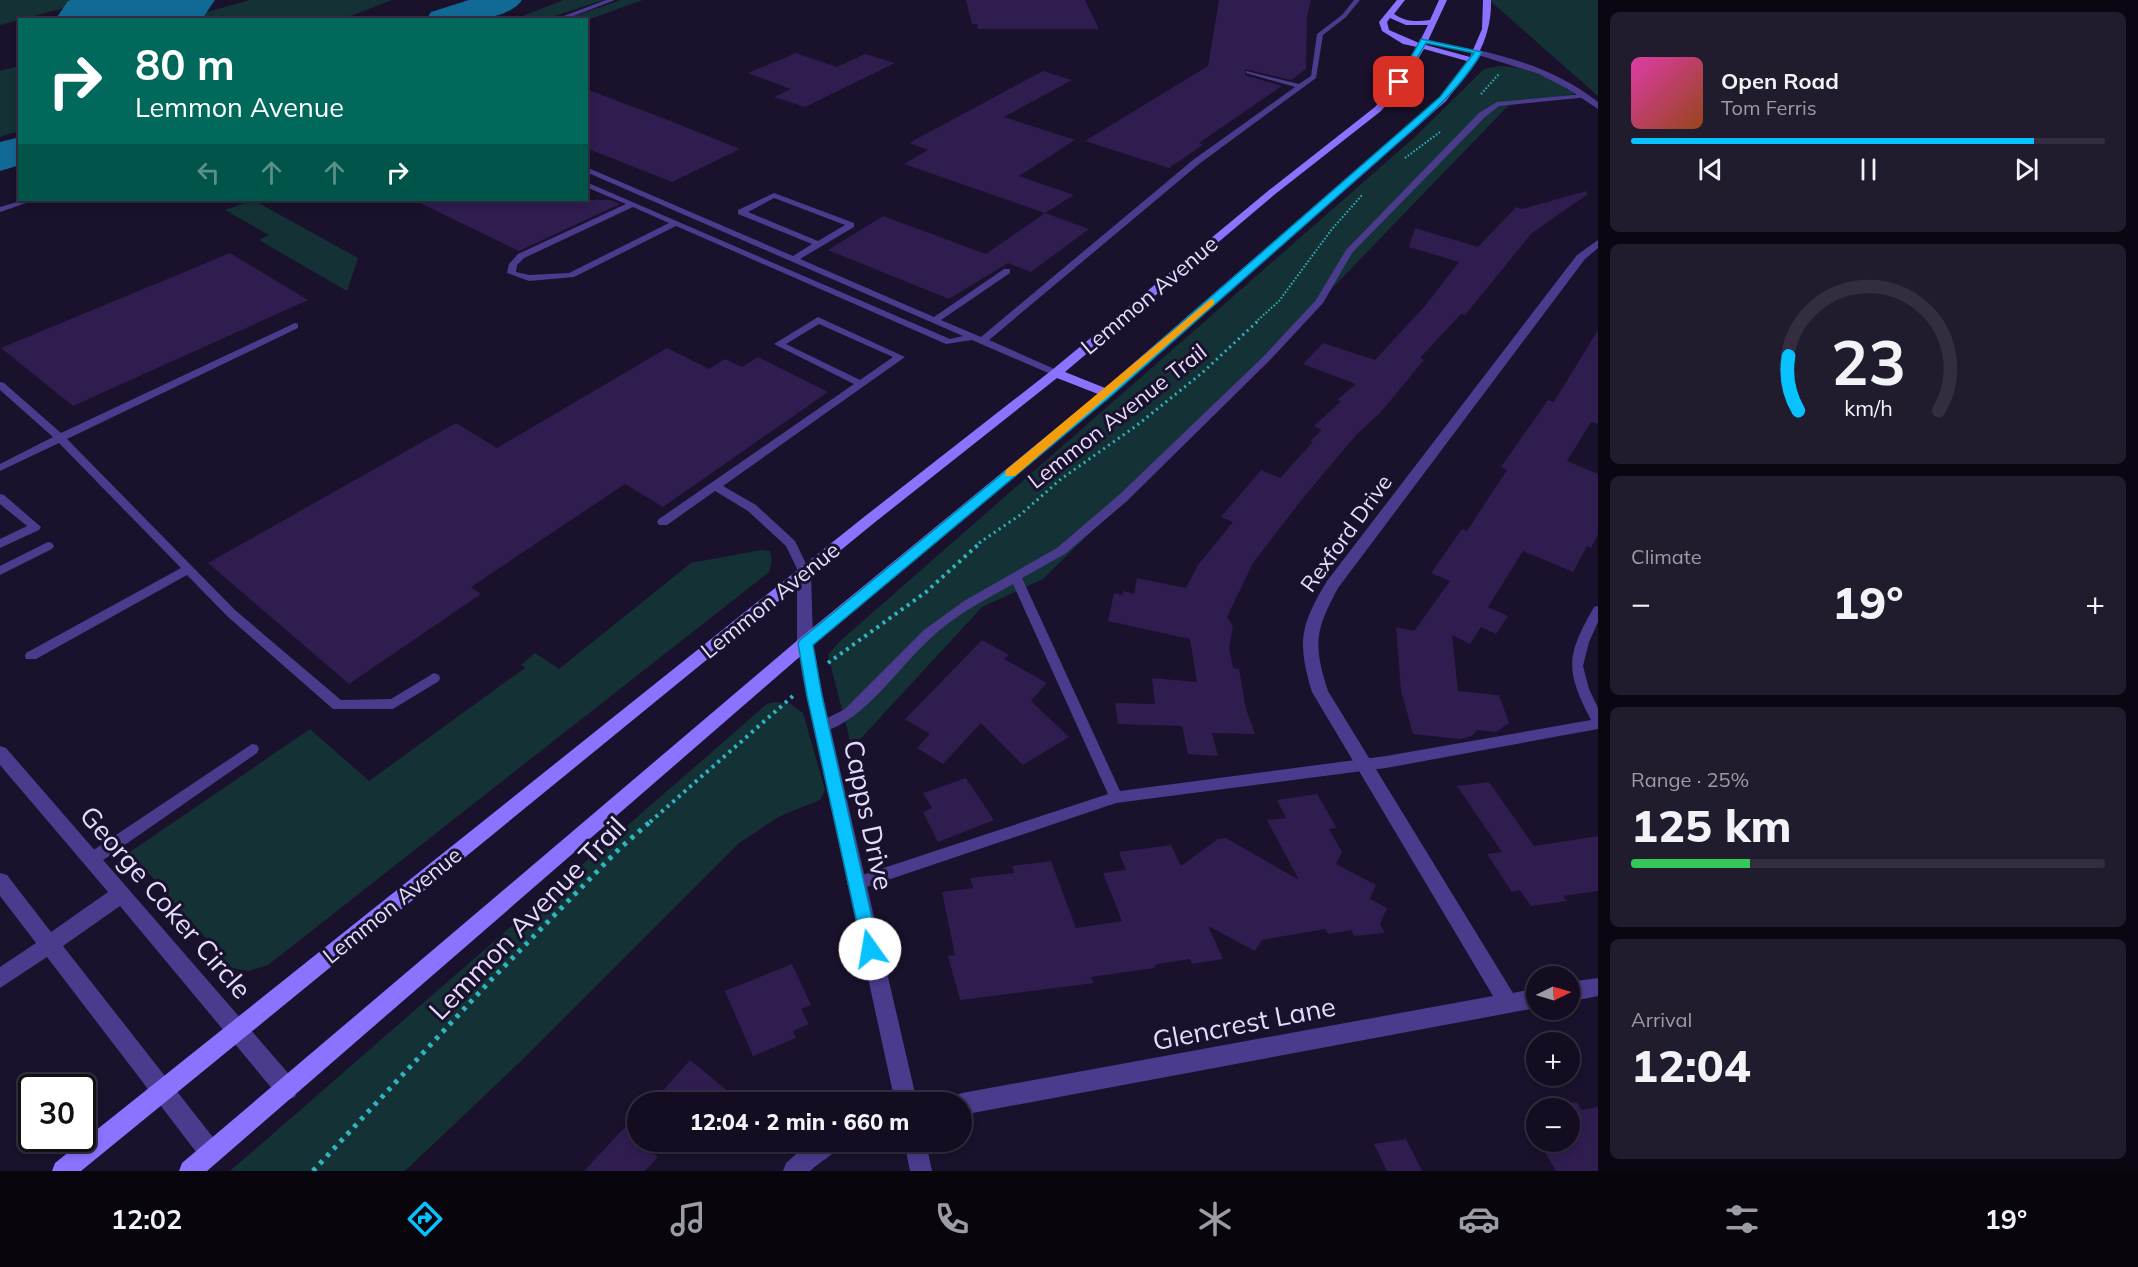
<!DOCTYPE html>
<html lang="en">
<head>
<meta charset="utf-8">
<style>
	:root { --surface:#140d21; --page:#211b2e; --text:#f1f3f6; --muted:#9d9ca5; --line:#332d3f; --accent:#08c2ff }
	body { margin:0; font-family:Mulish,sans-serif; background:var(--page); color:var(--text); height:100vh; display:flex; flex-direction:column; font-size:22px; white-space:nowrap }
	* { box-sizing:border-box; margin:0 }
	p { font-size:20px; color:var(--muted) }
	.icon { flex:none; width:33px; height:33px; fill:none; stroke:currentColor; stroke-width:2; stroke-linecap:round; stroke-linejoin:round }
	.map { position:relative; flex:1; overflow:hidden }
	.drawer { display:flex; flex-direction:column; gap:12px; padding:12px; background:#0b0712; width:540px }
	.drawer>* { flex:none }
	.top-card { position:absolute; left:18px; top:18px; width:570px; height:183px; border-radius:0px; box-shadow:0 3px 9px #0003,0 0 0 2px var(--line); background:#00695c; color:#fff; overflow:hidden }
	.needle { width:39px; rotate:85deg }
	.controls { position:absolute; left:1526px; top:966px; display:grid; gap:12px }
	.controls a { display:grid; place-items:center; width:54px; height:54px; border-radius:50%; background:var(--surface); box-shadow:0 3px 9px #0003,0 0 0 2px var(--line); font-size:30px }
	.speed { position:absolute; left:18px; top:1074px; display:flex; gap:12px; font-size:30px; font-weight:700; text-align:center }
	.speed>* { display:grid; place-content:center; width:78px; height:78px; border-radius:50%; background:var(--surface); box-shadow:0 3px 9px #0003,0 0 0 2px var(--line); line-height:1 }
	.speed .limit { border:3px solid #111; border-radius:9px; background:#fff; color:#111 }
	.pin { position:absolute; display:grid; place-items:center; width:51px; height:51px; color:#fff; margin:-26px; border-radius:12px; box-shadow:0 3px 9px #0006 }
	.me { position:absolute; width:66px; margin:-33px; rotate:347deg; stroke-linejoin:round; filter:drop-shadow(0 0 4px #0008) }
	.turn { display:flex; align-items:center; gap:21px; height:126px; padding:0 18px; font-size:27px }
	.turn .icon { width:78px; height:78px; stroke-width:2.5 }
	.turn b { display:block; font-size:42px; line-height:51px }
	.lanes { display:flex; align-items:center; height:57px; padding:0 18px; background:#0003; justify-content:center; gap:30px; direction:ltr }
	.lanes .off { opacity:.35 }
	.big { font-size:45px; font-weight:800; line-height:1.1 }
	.drawer .tile { flex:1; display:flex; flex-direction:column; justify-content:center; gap:9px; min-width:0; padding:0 21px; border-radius:9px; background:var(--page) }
	.drawer .dial { align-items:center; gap:0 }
	.dial svg { height:156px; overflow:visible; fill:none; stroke:var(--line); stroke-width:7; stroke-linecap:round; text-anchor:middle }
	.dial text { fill:var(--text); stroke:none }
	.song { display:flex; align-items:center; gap:18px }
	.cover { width:72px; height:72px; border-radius:9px; background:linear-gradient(135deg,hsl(320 70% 55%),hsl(20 70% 35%)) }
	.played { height:6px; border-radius:3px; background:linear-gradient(90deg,var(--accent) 85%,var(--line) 85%) }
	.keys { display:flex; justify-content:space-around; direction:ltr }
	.heat { display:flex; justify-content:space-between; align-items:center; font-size:33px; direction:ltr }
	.charge { height:9px; border-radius:4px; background:linear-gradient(90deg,#34c759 25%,var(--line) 0) }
	.trip { position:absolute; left:627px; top:1092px; width:345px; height:60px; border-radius:30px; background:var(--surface); box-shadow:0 3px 9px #0003,0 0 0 2px var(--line); font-weight:800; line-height:60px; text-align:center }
	.tabs { display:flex; height:96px; justify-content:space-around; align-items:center; background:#08050d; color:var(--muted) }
	.tabs .icon { width:42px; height:42px }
	.tabs .on { color:var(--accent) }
	.tabs b { font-size:27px; color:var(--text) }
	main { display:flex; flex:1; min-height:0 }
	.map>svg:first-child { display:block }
</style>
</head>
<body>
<main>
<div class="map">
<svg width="1598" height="1171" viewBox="0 0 1598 1171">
	<rect width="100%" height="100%" fill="#1a112c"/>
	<path fill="#143236" d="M0 0H95L0 25Z
		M250 0H392L343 19H182Z
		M564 0H603L546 19H515Z
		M621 0H643L587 20 566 19Z
		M1489 0H1598V96Z
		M19 66V131L0 137V71Z
		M1499 66C1527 67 1549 77 1573 91L1574 97 1531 100 1508 106 1201 424 1043 579 982 607 852 748 828 655 838 643 1416 136 1484 69Z
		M253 200 358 258 347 291 259 240 269 235 225 210Z
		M761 550 770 551 772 560 769 572 268 965 249 971 232 968 130 852 310 729 369 781 525 668 521 665 535 653 559 669 691 563Z
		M775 702 791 704 803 713 825 790 820 800 780 816 739 843 521 1061 405 1171H230L767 704Z"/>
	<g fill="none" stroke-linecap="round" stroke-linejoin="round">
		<path fill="#116a96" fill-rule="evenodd" d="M469 0H522C505 24 453 20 426 20L431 12Z
			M20 137V165L0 171V142Z"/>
		<path fill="#116a96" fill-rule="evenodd" d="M215 0 202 19 199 20H55L68 1 71 0Z"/>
	</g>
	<path fill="#2e1d4e" d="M966 0H1085L1099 29H978L977 24H972Z
		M1219 0H1311L1307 16 1306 69 1291 80 1245 69V75L1282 86 1199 143 1203 145 1169 168 1085 141 1208 66Z
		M796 53 837 67 865 54 895 63 805 107 774 97 791 89 748 73Z
		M1043 71 1072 80 1004 117 1075 140 1019 176 1074 195 1045 213 904 164 928 150 909 143Z
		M586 89 673 122 740 149 672 182 586 148Z
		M1586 191 1588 194 1532 233 1465 315 1461 314 1420 358 1424 360 1380 413 1357 434 1303 498 1253 563 1227 617 1233 626 1229 648 1233 668 1239 669 1246 709 1255 734 1212 733 1218 756 1188 754 1182 726 1118 724 1115 703 1155 704 1152 678 1197 682 1190 639 1108 621 1114 593 1123 595V591L1134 594 1137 578 1186 588 1198 565 1233 522 1221 517 1261 470 1280 478 1313 442 1310 441 1322 430 1314 426 1341 401 1337 400 1356 384 1303 364 1323 343 1375 360 1424 307 1459 262 1409 247 1415 228 1478 247 1516 207 1522 209Z
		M414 200H610L620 204 519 251Z
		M1045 213 1089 229 1031 272 1008 263 949 299 828 250 883 216 986 254Z
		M230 253 308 300 73 406 1 348Z
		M1598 330V424L1591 422 1567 461 1598 474V534L1591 548 1587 546 1573 572 1523 551 1488 607 1508 616 1496 634 1481 627 1470 644 1452 635 1458 691 1499 695 1509 723 1496 732 1477 730 1472 736 1460 739 1413 734 1401 691 1396 627 1414 631 1450 581 1431 573 1462 529 1467 531 1507 470 1501 467 1548 400 1554 402Z
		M667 348 709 369 725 359 742 367 758 357 828 392 663 507 625 484 471 587 481 594 349 684 208 563 456 423 497 448Z
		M982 640 1009 655 1004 659 1047 683 1031 701 1069 737 1023 765 981 723 943 764 917 748 930 734 905 719Z
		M966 778 994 820 938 842 923 812 932 808 923 793Z
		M1489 782 1534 846 1598 836V891L1563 896 1567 901 1531 906 1520 890 1512 892 1487 854 1502 852 1457 786Z
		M1317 794 1337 828 1329 829 1342 852 1336 864 1376 885 1370 899 1387 908 1380 924 1385 933 1354 936 1352 930 1328 934 1325 929 1262 940 1255 951 1208 926 1223 959 1192 964 1190 959 1157 964 1154 968 1091 977 1094 983 960 1000 948 956 955 955 942 892 973 888 970 878 1014 873 1012 866 1051 861 1076 928 1122 921 1103 873 1126 870 1119 852 1171 845 1181 866 1218 839 1226 838 1299 880 1267 820 1286 818 1277 800Z
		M792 964 811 1005 801 1009 809 1024 793 1031 796 1038 753 1056 725 991Z
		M690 1060 741 1102H653Z
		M1577 1102 1582 1110 1598 1107V1171H1556L1539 1142H1569V1108H1551L1550 1106Z
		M626 1126 638 1137V1142H642L658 1157 645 1171H584Z
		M1406 1139 1422 1171H1387L1374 1144Z"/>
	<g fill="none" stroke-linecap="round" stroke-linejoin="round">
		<path stroke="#2fb4c1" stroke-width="2" stroke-dasharray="1.5 2" stroke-linecap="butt" d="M1481 94 1499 74
			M1405 158 1440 132
			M1258 320 1279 301 1332 229 1363 194"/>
		<path stroke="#2fb4c1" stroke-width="3" stroke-dasharray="2 4" stroke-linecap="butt" d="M979 543 1020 515 1061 479 1136 426 1202 373 1260 319"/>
		<path stroke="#2fb4c1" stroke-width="4" stroke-dasharray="3 4.5" stroke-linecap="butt" d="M828 663 926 592 981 542
			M650 822 794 695"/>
		<path stroke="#2fb4c1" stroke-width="5" stroke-dasharray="4 6" stroke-linecap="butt" d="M313 1171 491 980 619 849 651 821"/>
		<path fill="#4a3b8c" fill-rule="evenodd" d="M606 0H615L563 20H553Z
			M1354 0H1360L1346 17 1323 35 1316 78 1199 164 989 340 1059 371V375H1053L972 340 946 344 676 226 574 277 529 281 507 273 509 264 518 254 626 204 586 187V182L950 339 963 336 586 172V167L793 256 812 244 738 214V210L774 193 854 223V227L800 259 934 317 1004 269H1010V273L941 320 981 337 1193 160 1295 87 1246 73V71L1299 84 1311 76 1317 34 1342 15ZM774 198 845 225 818 241 748 212ZM633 207 669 223 569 273 529 275 516 272 517 265 524 258Z
			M1586 94 1589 96 1588 97 1499 106 1485 117 1352 253 1323 303 1269 361 1127 501 1065 554 1022 578 1120 791 1386 756 1591 720C1565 670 1566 656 1594 607L1598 606V622L1589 642 1583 666 1589 689 1598 708V729L1386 768 1116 803 855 891 850 889 847 884 850 879 1108 794 1013 584C985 600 955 615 932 637 896 669 868 718 821 733L816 732 814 728 816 724 845 709 924 630 964 601 1057 548 1119 495 1263 357 1316 300 1346 250 1479 113 1497 102Z
			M24 200H35L0 212V207Z
			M818 317 905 357 723 486 756 505 795 541 810 572 808 575H800L786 546 748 511 715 491 667 525H659L657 522 659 519 854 384 774 344ZM819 324 893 357 860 380 786 344Z
			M295 323 298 324V328L67 439 235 610 341 700 391 699 434 673 439 675 440 678 439 681 393 709H333L227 616 187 575 36 659H26L25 656 26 653 181 568 59 443 0 471V464L53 437 0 390V382L4 383 61 433Z
			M0 494 4 495 41 527 39 530 0 548V539L27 526 0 504Z
			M48 542 52 543 54 546 52 549 0 575V566Z
			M252 744 257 745 259 749 257 753 96 865 91 866 86 865 84 860 86 855Z"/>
		<path fill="#4a3b8c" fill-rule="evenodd" d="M1478 50C1522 60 1562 74 1598 102V109L1568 89 1539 74 1475 54 1474 52Z
			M1598 240V248L1585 259 1338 588C1315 631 1313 644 1328 691L1513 993 1536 988V1008L962 1115V1102H952L954 1096 962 1093 1493 996 1312 692C1297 642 1300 626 1327 581L1577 255Z
			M804 567 811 572 813 643 819 679 917 1102H895L803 679 797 643V572Z
			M0 746 6 748 295 1081 298 1089 295 1097 287 1100 279 1097 120 906 63 946 219 1145 222 1153 219 1161 211 1164 203 1161 47 957 0 988V967L36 943 0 896V873L7 875 51 932 108 892 0 765Z
			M1598 978V996L1569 1002V982Z
			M810 1142H841C836 1155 820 1161 810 1171H783L786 1163Z
			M904 1142H926L932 1171H910Z"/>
		<path fill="#8b73ff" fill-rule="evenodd" d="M1397 0H1405L1394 14C1405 22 1417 22 1430 20L1439 0H1447L1426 45 1470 57 1482 29 1483 0H1491C1492 42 1471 69 1446 101L1111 396 811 647 207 1171H179L182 1163 799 639 1098 394 1057 378 874 523 81 1171H52L55 1163 864 517 1052 370 1268 191 1375 107 1395 83 1417 47 1403 44 1382 31 1379 22ZM1390 18 1406 25H1428L1419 43 1389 30 1387 22ZM1424 49 1467 61 1440 97 1105 388 1065 372 1274 195 1381 111 1401 87Z"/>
	</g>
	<path fill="#08c2ff" stroke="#057ea6" stroke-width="1.5" d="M1421 39 1482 52C1465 81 1442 104 1417 126L1111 396 813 645 822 696 879 949 877 955 870 958 864 955 807 696 798 643 800 640 1103 391 1440 97 1474 53 1426 43 1401 84H1396Z"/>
	<path fill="#f59e0b" d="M1211 299 1214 300V304L1015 476H1006L1005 473 1006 470Z"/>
	<g text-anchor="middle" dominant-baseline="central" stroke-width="6" stroke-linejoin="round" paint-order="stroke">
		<g font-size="22" fill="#e5dcff" stroke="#1a112c">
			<text transform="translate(1149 295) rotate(-40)">Lemmon Avenue</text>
			<text transform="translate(1117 416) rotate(-38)">Lemmon Avenue Trail</text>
			<text transform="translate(1346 533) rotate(-54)">Rexford Drive</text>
			<text transform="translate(770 600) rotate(-39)">Lemmon Avenue</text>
			<text transform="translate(392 905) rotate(-39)">Lemmon Avenue</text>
		</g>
		<g font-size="27" fill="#e5dcff" stroke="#1a112c">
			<text transform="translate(869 815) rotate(78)">Capps Drive</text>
			<text transform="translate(166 902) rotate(49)">George Coker Circle</text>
			<text transform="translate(527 918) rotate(-46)">Lemmon Avenue Trail</text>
			<text transform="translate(1244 1023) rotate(-11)">Glencrest Lane</text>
		</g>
	</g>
</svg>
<div class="controls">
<a><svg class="needle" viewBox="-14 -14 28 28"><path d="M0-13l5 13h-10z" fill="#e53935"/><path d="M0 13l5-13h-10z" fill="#9d9ca5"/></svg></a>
<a>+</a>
<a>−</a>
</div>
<div class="speed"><div class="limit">30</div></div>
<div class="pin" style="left:1399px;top:82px;background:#d93025"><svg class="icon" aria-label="arrive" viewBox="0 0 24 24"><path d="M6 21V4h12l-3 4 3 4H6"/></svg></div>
<svg class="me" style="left:870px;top:949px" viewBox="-20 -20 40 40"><circle r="19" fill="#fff"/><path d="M0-13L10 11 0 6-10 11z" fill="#08c2ff"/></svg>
<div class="trip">12:04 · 2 min · 660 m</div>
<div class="top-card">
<div class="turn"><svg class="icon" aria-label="right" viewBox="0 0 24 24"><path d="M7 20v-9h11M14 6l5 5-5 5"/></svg><div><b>80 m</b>Lemmon Avenue</div></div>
<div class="lanes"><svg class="icon off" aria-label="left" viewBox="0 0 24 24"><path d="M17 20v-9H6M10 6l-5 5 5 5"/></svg><svg class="icon off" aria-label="ahead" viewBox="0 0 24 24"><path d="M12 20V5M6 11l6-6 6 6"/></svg><svg class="icon off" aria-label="ahead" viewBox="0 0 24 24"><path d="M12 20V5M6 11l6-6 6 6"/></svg><svg class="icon" aria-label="right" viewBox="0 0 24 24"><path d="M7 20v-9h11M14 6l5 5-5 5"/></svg></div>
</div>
</div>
<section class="drawer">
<div class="tile">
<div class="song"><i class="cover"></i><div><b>Open Road</b><p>Tom Ferris</p></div></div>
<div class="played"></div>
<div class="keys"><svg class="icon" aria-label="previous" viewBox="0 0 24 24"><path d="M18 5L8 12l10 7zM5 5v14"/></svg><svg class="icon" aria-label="pause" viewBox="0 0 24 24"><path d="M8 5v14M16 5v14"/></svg><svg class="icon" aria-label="next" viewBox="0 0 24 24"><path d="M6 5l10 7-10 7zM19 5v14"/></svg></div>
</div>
<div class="tile dial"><svg viewBox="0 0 100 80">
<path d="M14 69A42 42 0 1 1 86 69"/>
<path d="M14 69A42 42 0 0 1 9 41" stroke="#08c2ff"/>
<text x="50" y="56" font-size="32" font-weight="700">23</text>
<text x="50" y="72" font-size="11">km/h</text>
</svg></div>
<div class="tile"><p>Climate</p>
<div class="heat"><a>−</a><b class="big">19°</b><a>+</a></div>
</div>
<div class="tile"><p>Range · 25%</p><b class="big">125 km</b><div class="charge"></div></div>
<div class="tile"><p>Arrival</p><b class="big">12:04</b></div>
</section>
</main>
<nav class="tabs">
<b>12:02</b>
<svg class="icon on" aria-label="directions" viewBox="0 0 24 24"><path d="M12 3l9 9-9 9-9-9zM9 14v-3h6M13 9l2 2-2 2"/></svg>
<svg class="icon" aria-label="music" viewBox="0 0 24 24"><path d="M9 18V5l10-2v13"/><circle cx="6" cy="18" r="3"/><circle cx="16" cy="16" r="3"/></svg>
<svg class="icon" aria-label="phone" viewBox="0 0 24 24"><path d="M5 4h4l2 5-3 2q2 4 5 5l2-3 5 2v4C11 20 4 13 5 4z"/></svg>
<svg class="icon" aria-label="climate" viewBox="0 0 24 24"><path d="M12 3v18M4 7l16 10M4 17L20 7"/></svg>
<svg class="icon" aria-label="car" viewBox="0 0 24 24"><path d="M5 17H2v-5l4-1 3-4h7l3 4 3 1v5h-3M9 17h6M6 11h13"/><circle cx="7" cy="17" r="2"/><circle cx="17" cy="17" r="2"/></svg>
<svg class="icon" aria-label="filters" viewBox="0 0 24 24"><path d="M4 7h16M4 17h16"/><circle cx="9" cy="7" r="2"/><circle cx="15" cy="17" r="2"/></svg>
<b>19°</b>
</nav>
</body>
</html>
